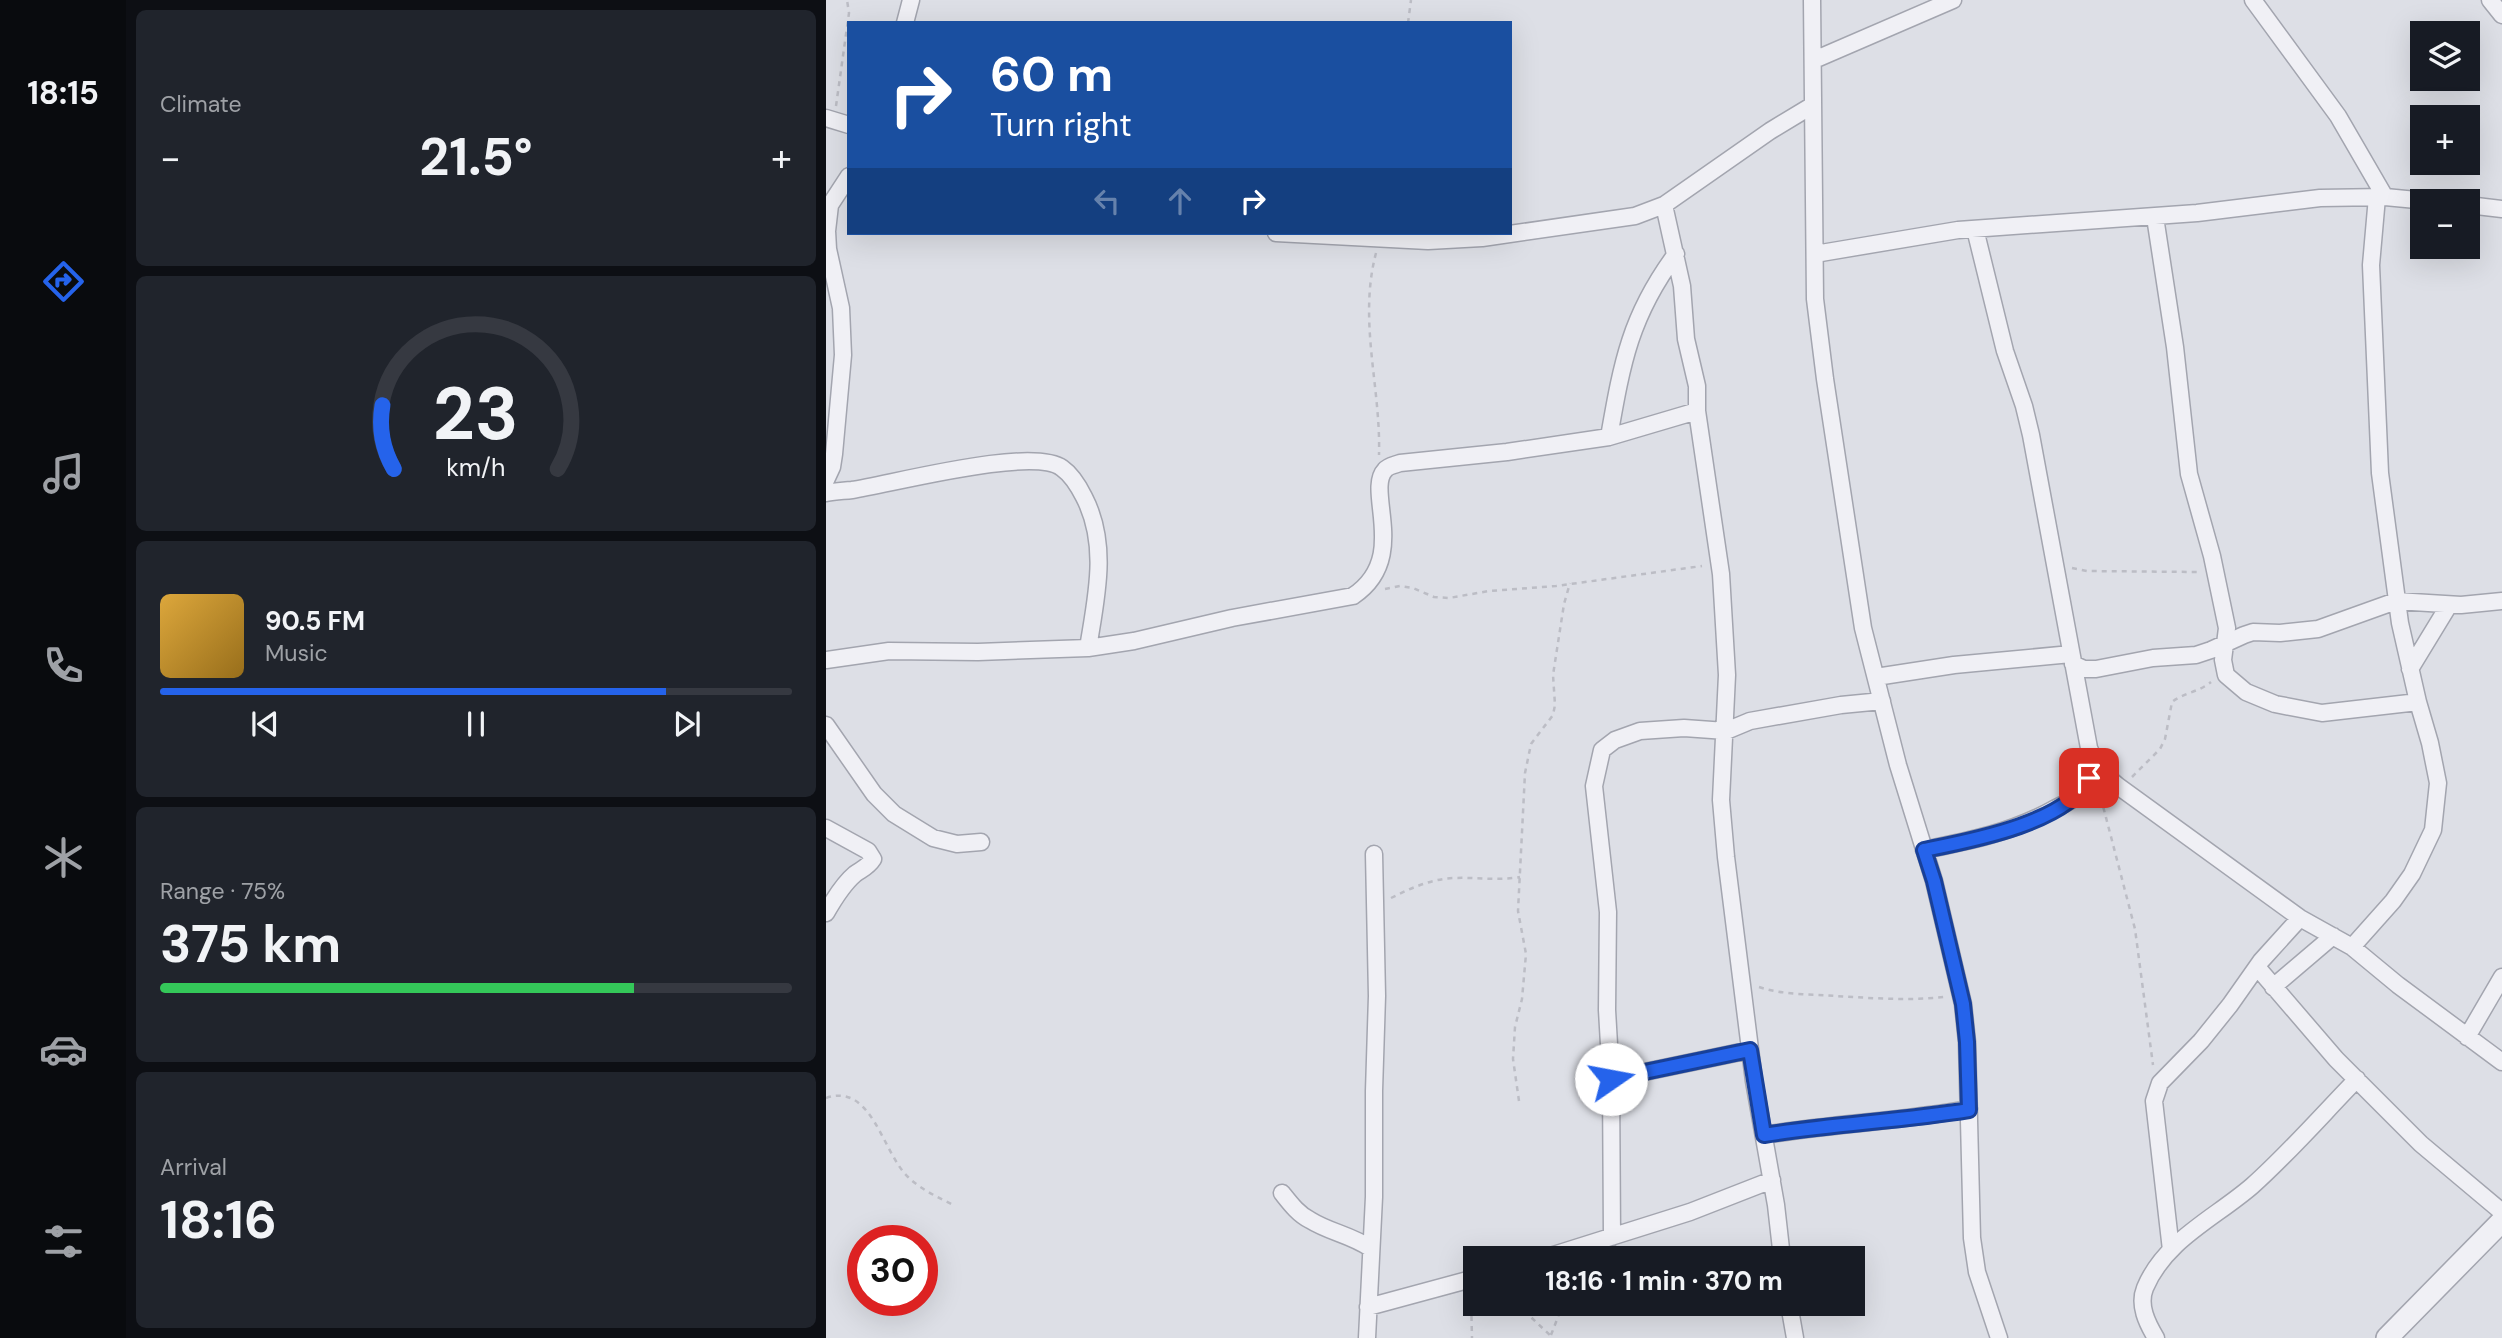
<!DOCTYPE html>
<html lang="en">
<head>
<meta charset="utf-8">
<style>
	:root { --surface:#171b24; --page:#20242c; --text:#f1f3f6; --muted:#9ea1a6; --line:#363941; --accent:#2563eb }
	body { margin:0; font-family:"DM Sans",sans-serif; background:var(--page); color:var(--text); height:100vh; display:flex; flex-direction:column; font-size:26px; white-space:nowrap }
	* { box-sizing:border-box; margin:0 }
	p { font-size:23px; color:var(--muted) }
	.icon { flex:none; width:38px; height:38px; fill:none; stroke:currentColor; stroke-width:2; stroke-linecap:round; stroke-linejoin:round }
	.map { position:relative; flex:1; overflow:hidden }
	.drawer { display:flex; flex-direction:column; gap:10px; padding:10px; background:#0d0f14; width:700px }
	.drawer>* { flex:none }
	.banner { position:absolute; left:21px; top:21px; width:665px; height:214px; border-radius:0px; box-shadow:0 7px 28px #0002; background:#1a4fa0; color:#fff; overflow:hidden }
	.buttons { position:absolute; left:1584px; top:21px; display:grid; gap:14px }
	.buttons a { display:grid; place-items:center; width:70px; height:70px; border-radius:0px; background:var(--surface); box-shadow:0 7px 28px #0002; font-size:35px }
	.speed { position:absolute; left:21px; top:1225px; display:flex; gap:14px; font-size:35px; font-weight:700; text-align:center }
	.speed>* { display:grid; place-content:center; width:91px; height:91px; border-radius:50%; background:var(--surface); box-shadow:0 7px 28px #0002; line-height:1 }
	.speed .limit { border:10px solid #d22; background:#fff; color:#111 }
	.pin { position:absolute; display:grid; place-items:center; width:60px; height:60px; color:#fff; margin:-30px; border-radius:14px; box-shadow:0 4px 10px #0006 }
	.me { position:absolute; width:77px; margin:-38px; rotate:78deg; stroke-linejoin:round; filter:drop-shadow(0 0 5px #0008) }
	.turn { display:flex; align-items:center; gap:24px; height:147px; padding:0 28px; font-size:32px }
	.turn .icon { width:91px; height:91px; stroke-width:2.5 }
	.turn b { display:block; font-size:49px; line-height:60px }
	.lanes { display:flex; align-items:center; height:66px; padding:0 28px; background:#0003; justify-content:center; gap:35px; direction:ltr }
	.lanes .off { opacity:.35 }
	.big { font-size:52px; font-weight:700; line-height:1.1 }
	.drawer .card { flex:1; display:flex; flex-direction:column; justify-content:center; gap:10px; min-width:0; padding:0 24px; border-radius:10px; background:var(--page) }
	.drawer .dial { align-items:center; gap:0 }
	.dial svg { height:182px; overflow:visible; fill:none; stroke:var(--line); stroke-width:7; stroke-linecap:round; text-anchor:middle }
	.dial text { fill:var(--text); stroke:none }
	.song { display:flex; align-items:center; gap:21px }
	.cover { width:84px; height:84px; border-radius:10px; background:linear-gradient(135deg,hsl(40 70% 55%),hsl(40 70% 35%)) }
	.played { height:7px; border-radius:4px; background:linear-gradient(90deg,var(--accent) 80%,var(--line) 80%) }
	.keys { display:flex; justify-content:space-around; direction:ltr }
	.heat { display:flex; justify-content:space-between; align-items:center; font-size:38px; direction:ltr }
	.charge { height:10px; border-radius:5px; background:linear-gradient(90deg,#34c759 75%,var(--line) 0) }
	.trip { position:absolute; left:637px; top:1246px; width:402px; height:70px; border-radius:0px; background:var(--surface); box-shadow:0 7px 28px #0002; font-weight:700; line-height:70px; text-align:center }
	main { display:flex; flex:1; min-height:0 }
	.tab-bar { display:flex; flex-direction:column; width:126px; justify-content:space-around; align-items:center; background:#090b0e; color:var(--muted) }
	.tab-bar .icon { width:49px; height:49px }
	.tab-bar .active { color:var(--accent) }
	.tab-bar b { font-size:32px; color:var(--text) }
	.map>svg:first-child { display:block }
</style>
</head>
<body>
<main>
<nav class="tab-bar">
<b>18:15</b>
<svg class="icon active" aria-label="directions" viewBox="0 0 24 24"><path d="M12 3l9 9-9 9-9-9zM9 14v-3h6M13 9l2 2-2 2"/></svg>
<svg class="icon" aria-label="music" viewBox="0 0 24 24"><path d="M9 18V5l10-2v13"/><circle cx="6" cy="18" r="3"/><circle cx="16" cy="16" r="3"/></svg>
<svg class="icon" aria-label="phone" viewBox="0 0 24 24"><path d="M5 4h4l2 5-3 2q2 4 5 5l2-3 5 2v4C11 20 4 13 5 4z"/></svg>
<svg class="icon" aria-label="climate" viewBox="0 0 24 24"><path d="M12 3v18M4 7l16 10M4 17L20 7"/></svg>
<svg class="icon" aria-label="car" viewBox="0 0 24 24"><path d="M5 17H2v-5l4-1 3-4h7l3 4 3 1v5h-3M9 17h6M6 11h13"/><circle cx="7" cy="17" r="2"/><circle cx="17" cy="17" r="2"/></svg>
<svg class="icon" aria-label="filters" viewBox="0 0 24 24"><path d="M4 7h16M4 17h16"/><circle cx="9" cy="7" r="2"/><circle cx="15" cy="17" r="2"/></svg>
</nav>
<section class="drawer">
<div class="card"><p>Climate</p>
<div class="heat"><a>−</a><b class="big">21.5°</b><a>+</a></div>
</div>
<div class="card dial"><svg viewBox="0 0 100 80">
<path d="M14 69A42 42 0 1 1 86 69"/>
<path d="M14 69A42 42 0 0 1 9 41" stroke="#2563eb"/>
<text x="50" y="56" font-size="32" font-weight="700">23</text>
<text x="50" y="72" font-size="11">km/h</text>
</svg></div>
<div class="card">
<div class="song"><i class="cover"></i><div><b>90.5 FM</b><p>Music</p></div></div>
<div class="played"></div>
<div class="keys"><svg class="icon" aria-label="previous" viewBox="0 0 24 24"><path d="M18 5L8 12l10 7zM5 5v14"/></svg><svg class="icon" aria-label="pause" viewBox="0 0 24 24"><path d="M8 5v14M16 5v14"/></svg><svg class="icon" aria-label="next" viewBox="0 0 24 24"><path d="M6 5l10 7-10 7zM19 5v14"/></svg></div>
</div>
<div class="card"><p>Range · 75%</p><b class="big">375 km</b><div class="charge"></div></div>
<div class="card"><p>Arrival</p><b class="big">18:16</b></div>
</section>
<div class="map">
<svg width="1676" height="1338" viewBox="0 0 1676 1338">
	<rect width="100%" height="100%" fill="#dddfe6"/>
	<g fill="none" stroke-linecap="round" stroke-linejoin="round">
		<defs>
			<path id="minor" d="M986 0 989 299 999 379 1037 628 1072 765 1108 881 1137 1004 1141 1042 1146 1238 1151 1272 1173 1338
				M1427 0 1512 116 1559 197
				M1664 0 1676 15
				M79 23 85 0
				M988 60 1127 0
				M0 118 23 125
				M838 205 856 286 860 339 871 386V411L895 574 901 675 895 800 900 857 928 1081 950 1205 956 1258
				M1642 205 1676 209
				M1329 217 1349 347 1363 474 1386 556 1401 628 1397 660 1400 675 1420 692 1449 704 1496 713 1592 702
				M1149 229 1179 351 1198 406 1205 435 1263 748C1269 764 1278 775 1292 786L1474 918 1526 947 1572 985 1676 1062
				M450 233 602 241 656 238 809 216 838 205 944 131 987 105
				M989 254 1132 230 1371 213 1494 198 1559 197 1601 201
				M783 437C796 363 804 316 850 254
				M0 480 6 467 8 454 17 355 15 308 2 249 1 231 4 205 23 176
				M0 493C9 491 18 491 26 490 66 484 206 446 236 468 246 475 253 487 258 497 283 545 270 598 262 648
				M0 660 63 651 152 652 262 648 308 641 406 618 527 596C584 558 539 491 559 470 562 466 569 465 574 463L681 452 783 437 871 411
				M1247 664 1258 669H1270L1327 658 1370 655 1385 650 1418 635 1427 632 1454 633 1492 629 1570 601 1635 605 1676 601
				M1584 669 1623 605
				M1050 677 1128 665 1245 654
				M0 725 48 794 68 814 107 838 131 844 155 842
				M0 828 42 851 47 859C42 867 36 869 29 874 17 884 8 899 0 913
				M1098 850C1143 841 1187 832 1228 809 1238 804 1248 800 1256 791 1263 783 1265 771 1268 761
				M1526 947 1567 901 1586 874 1607 830 1612 783 1604 743 1592 702 1574 623 1554 473 1545 265 1551 197
				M1431 967 1510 1059 1595 1144 1676 1212
				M1447 987 1507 936
				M1641 1037 1676 977
				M785 1079 924 1050
				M938 1135C1006 1124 1075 1121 1143 1109
				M456 1193C464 1203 472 1214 484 1220 503 1232 525 1235 544 1248
				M786 1237 785 1079 781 1010 782 912 768 786 776 750 789 740 814 731 858 728 900 731 924 721 1015 705 1056 701
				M1345 1250 1328 1101 1334 1083 1375 1041 1404 1005 1435 961 1474 918
				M718 1258 864 1212 946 1180
				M963 1304 969 1338
				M542 1307 649 1278
				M541 1338 548 1197V1091L551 996 548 854
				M1330 1338C1321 1323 1312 1305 1319 1288 1339 1240 1389 1218 1426 1186 1463 1153 1496 1115 1531 1079"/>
			<path id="tertiary" d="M1561 1338 1676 1221"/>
		</defs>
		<use href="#minor" stroke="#a3a5af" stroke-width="19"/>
		<use href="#tertiary" stroke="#a3a5af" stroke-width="24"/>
		<path stroke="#bcbdc5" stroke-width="2.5" stroke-dasharray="5 5" stroke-linecap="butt" d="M582 23 585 0
			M10 106 23 13 21 0
			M550 253C532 321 555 387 553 455
			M1246 568 1261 571 1372 572
			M559 589 574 586 587 588 608 597 623 598 663 591 730 586 876 566
			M1306 777 1334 749 1339 739 1346 702C1357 693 1373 692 1385 682
			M1272 799 1277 806 1309 929 1327 1065
			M565 898C585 888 605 879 628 878 650 877 671 881 694 877
			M933 987C957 995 984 994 1009 996 1045 998 1082 1001 1118 997
			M0 1098C46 1082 56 1152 82 1177 95 1190 114 1198 129 1206
			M693 1101 687 1059 689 1027 696 999 700 954 692 911 699 773 705 744 727 715 729 705 727 675 738 604 744 583
			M645 1296 646 1338
			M691 1304 727 1338
			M725 1335 737 1304"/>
		<use href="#minor" stroke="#f0f0f5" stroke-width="16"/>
		<use href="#tertiary" stroke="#f0f0f5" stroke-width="21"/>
	</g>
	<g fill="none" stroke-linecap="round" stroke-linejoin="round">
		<defs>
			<path id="route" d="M785 1079 924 1050 938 1135C1006 1124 1075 1121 1143 1110L1141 1042 1137 1004 1108 881 1098 850C1143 841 1242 823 1263 778"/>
		</defs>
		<use href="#route" stroke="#184099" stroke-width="18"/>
		<use href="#route" stroke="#2563eb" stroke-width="12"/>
	</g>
</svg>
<div class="buttons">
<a><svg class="icon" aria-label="layers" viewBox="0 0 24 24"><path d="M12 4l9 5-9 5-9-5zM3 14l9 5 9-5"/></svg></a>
<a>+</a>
<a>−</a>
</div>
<div class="speed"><div class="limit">30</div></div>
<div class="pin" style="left:1263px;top:778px;background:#d93025"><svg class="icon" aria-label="arrive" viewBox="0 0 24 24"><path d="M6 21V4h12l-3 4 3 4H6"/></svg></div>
<svg class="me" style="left:785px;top:1079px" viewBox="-20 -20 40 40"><circle r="19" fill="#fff"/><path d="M0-13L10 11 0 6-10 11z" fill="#2563eb"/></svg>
<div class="trip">18:16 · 1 min · 370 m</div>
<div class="banner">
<div class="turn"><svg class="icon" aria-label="right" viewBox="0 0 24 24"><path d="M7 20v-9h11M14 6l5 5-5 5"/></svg><div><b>60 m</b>Turn right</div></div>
<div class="lanes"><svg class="icon off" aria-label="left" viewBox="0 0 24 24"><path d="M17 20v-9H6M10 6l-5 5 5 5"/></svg><svg class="icon off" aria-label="ahead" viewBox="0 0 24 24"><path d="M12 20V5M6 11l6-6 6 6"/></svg><svg class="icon" aria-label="right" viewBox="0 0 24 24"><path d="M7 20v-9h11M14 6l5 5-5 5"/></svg></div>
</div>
</div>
</main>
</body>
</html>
